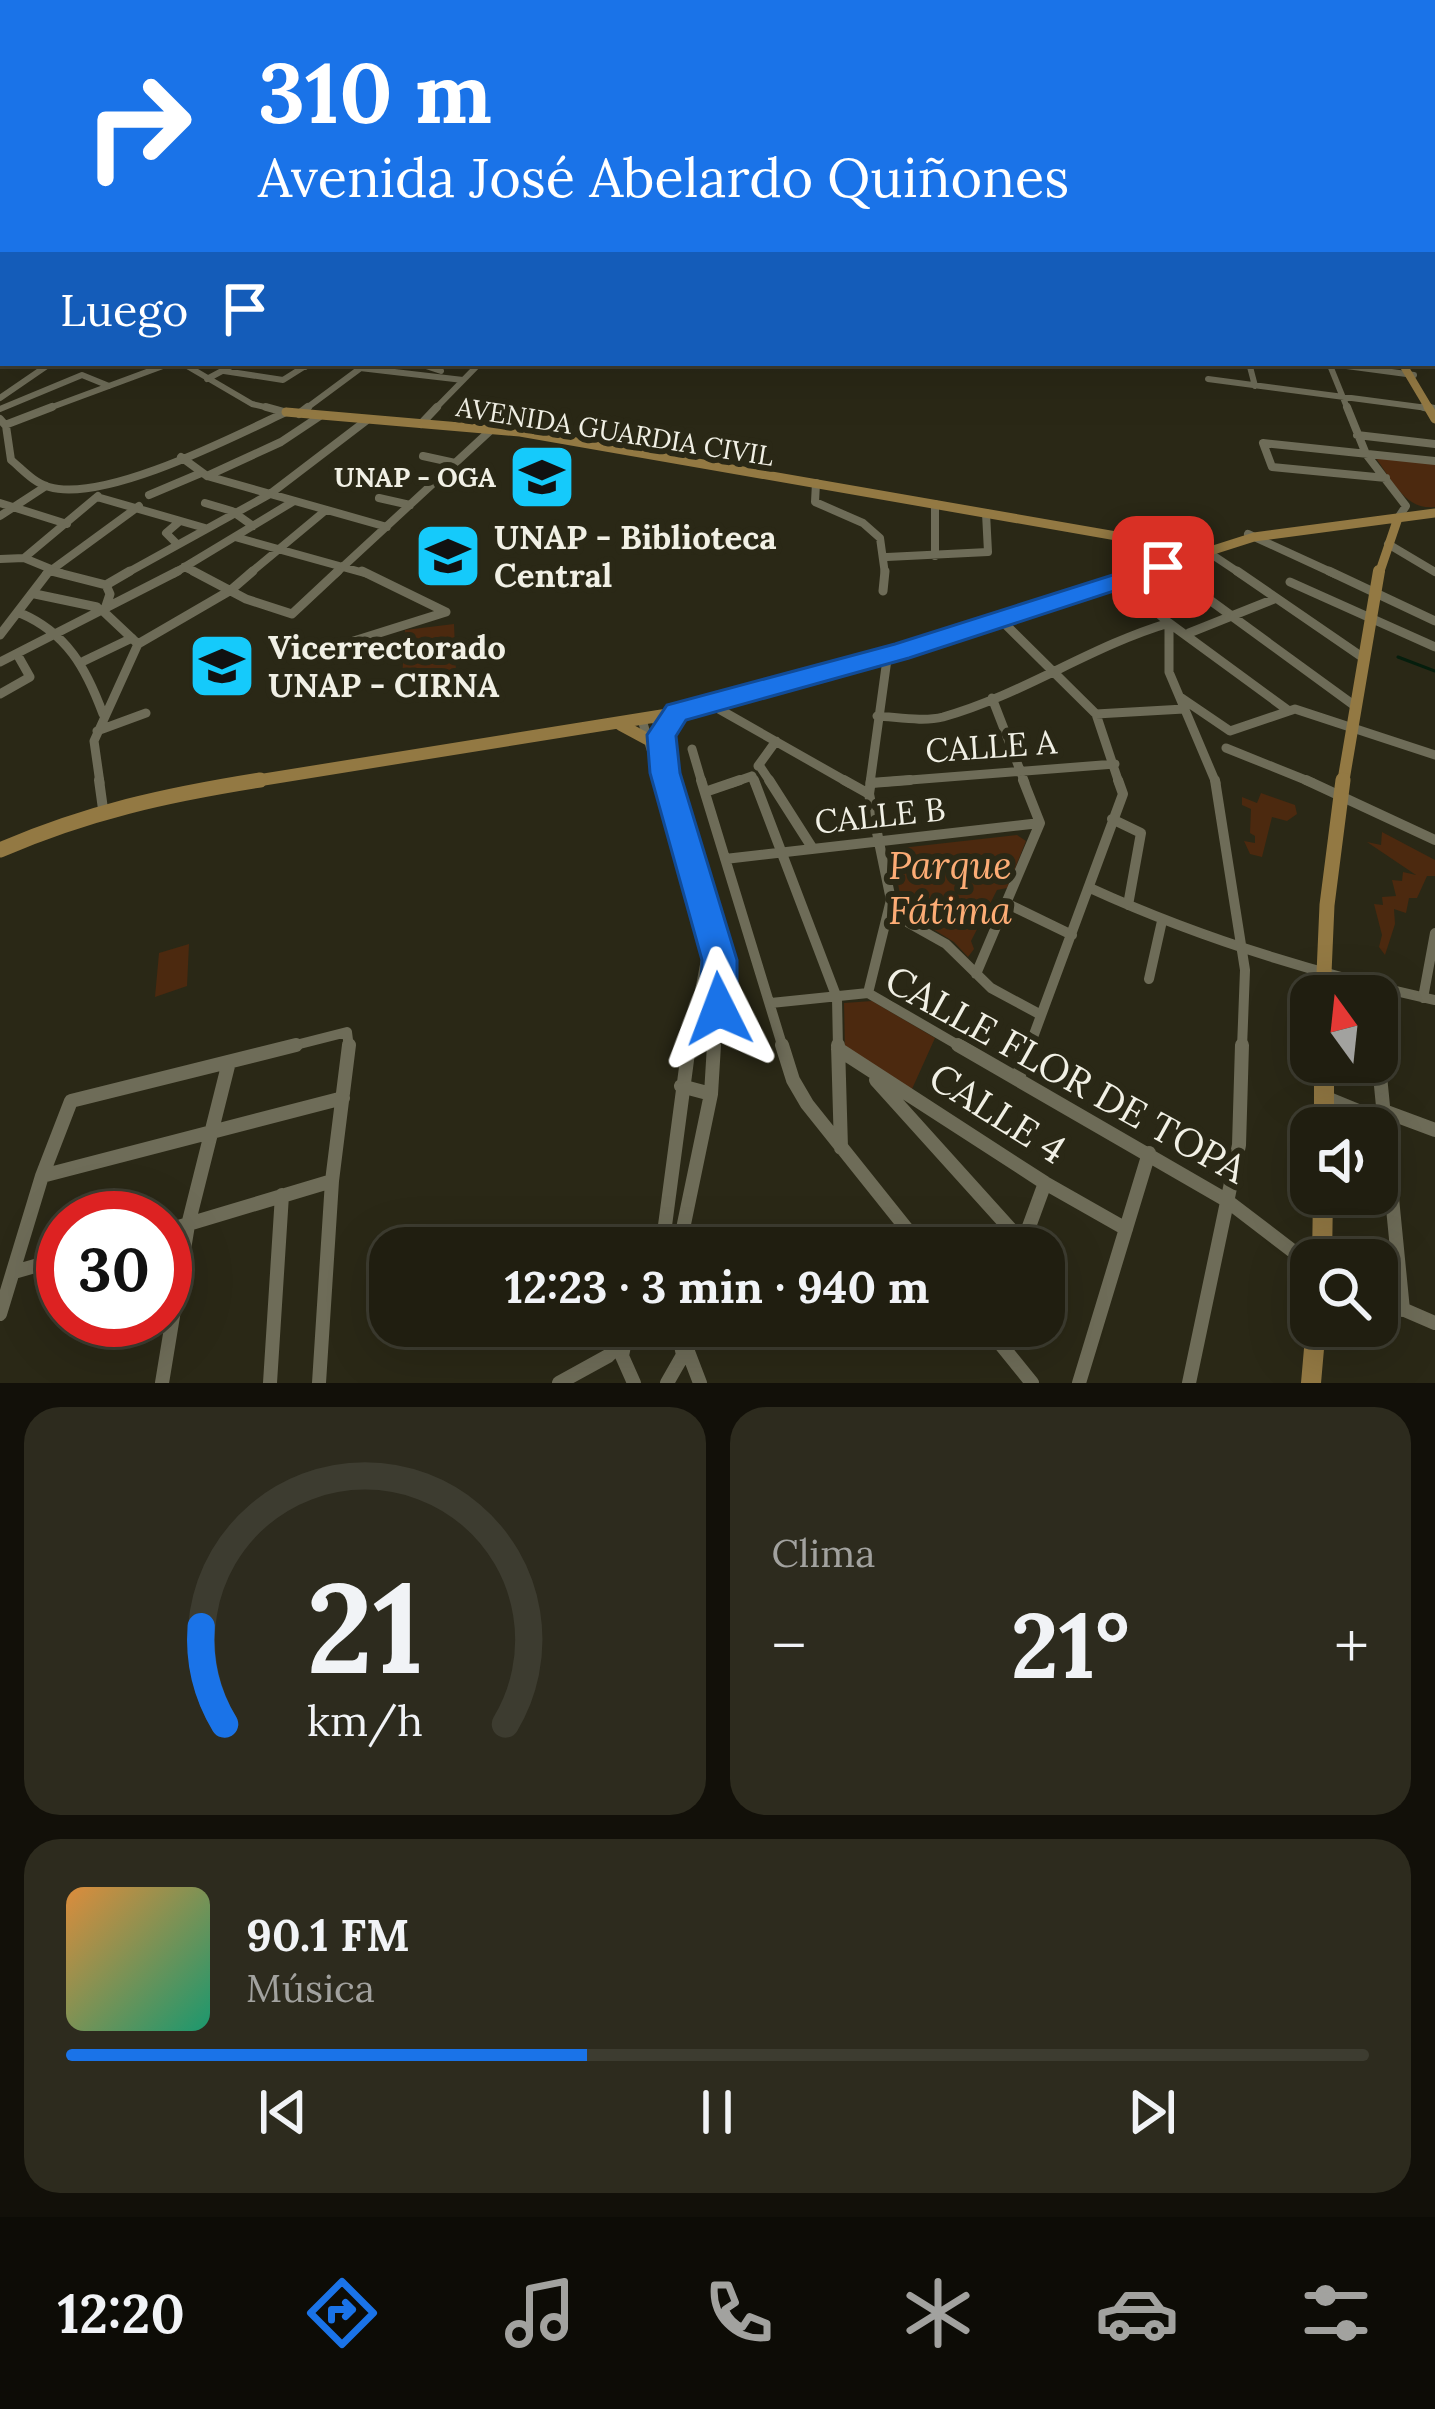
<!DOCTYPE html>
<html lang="es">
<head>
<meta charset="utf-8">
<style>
	:root { --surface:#201e10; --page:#2d2b1e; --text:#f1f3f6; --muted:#a2a29f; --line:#3d3c30; --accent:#1a73e8 }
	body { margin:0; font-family:Lora,serif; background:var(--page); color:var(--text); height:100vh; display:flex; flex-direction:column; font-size:45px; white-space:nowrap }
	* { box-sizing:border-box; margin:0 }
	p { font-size:39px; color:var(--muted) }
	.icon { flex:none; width:66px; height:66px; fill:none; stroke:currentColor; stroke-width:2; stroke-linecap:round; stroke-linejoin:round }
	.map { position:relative; height:1383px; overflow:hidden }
	.side { display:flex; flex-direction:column; gap:24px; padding:24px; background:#121009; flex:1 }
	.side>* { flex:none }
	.banner { position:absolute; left:0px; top:0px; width:1437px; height:366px; box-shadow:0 12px 48px #0002,0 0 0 3px var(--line); background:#1a73e8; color:#fff; overflow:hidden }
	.needle { width:78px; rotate:345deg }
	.buttons { position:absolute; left:1290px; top:975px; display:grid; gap:24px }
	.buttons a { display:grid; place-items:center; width:108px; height:108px; border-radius:24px; background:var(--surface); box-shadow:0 12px 48px #0002,0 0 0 3px var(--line); font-size:60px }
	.speed { position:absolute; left:36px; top:1191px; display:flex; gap:24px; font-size:60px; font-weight:700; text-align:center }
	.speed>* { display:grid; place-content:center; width:156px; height:156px; border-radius:50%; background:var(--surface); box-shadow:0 12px 48px #0002,0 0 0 3px var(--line); line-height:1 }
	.speed .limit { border:18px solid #d22; background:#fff; color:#111 }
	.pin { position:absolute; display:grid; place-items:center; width:102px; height:102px; color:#fff; margin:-51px; border-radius:24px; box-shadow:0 6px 18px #0006 }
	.me { position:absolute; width:132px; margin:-66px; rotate:357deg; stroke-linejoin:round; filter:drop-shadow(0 0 9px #0008) }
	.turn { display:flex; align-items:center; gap:42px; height:252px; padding:0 60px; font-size:54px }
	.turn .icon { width:156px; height:156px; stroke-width:2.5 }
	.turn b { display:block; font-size:84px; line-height:102px }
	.then { display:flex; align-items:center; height:114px; padding:0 60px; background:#0003; gap:24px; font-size:45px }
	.big { font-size:90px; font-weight:700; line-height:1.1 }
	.side .widget { flex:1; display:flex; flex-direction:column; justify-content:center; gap:18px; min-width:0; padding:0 42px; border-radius:36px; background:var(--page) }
	.side .dial { align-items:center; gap:0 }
	.dial svg { height:312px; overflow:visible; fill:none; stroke:var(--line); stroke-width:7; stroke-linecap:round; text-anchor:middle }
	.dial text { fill:var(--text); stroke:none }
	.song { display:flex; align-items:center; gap:36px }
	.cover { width:144px; height:144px; border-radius:18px; background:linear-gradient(135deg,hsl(30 70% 55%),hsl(160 70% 35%)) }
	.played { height:12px; border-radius:6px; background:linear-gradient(90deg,var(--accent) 40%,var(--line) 40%) }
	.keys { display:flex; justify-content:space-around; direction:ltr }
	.heat { display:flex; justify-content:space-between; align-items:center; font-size:66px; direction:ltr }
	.side .tiles { flex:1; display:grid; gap:24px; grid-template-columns:1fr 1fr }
	.widget:last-child { grid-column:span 2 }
	.trip { position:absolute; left:369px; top:1227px; width:696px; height:120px; border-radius:36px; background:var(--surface); box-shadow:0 12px 48px #0002,0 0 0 3px var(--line); font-weight:700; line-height:120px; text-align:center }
	.tab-bar { display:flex; height:192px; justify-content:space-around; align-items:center; background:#0d0c06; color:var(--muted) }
	.tab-bar .icon { width:84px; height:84px }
	.tab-bar .on { color:var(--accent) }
	.tab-bar b { font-size:54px; color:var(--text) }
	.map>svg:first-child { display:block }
</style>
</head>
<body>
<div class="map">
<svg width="1435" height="1383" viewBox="0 0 1435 1383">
	<rect width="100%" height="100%" fill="#2a2816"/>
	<path fill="#4c290f" d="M1375 457 1435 462V507C1405 511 1391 478 1375 457Z
		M454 624 456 672 402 679 405 630Z
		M1261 793 1295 805 1297 814 1287 821 1272 817 1262 857 1250 854 1244 841 1255 843V836L1250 833 1251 809 1242 805V797L1257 803Z
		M1382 832 1435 860V876H1427L1417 898H1409L1406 913 1394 909 1395 924 1385 955 1379 947 1382 935 1374 904 1383 905 1382 897 1396 896 1392 880 1402 881 1403 872 1416 875 1367 842 1381 845Z
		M1017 835 1026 841 1007 888 997 890 971 941 974 949 968 957 954 942 897 907 900 895 892 849Z
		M189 944 187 986 155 997 159 953Z
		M872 1001 935 1038 912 1089 845 1051 844 1003Z"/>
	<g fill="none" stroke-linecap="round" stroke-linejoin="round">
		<path stroke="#051e0d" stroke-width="3" d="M1398 657 1435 671"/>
		<path stroke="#6e6c58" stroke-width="6" d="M182 363 252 404 278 410
			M282 363 305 367
			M417 363 441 371
			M1249 363 1255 386
			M1324 363 1414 375
			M1329 363 1348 410
			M360 368 463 380
			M224 371 283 380 310 363
			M207 379 237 363
			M1208 379 1435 409
			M0 398 51 363
			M0 409 82 375 109 386
			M44 410 171 363
			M304 410 362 367
			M434 410 480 363"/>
		<path stroke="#6e6c58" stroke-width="8" d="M266 407 284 412
			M1347 407 1366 454 1406 506 1398 518
			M1424 407 1435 409
			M299 414 308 407
			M0 419 6 426 11 460C22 469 34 483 49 487 105 503 233 437 286 412
			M421 424 437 407
			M5 425 52 407
			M1357 435 1435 444
			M423 456 455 463
			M181 457 207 476 387 527
			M207 476 281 442 320 416
			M1386 478 1272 467 1263 443 1435 461
			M816 483 815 502 863 523 880 538 885 574
			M149 495 201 473
			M97 497 205 528
			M379 498 410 505
			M0 503 67 524
			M205 503 232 511 253 526
			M935 504V556
			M0 516 46 486
			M1248 534 1335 574
			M235 537 368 574
			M177 544 166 533 180 521
			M1388 544 1435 572
			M1208 552 1241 574
			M887 557 988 552 986 513
			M24 558 63 574
			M24 558 98 496
			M0 559 24 558
			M1161 565 1174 574
			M184 567 199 574
			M46 574 139 506
			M125 574 270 494 367 420
			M173 574 294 501
			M249 574 326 510
			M335 574 492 429"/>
		<path stroke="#6e6c58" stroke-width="9" d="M51 571 106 585 110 594 104 612 138 644 94 741 100 783
			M193 571 246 599 292 614 338 571
			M362 571 446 612
			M1170 571 1355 706
			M1237 571 1365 659
			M1329 571 1435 621
			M1118 578 1169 623 1289 711
			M1290 582 1435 647
			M106 585 130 571
			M883 591 885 571
			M35 594 97 607
			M20 613C67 633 86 668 103 714
			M999 618 1096 714 1119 783
			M1189 633 1274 599
			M0 635 49 571
			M138 644 231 590 253 571
			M341 645 446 612
			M84 661 132 638
			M0 662 178 571
			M0 694 30 677 17 654
			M1180 697 1230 731
			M992 698 1025 783
			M710 704 849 783
			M1096 714 1184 709
			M877 716C897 717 923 722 943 717 1022 695 1091 646 1169 623V672L1216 783
			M656 717 668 783
			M642 720 654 759 665 773
			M97 731 146 713
			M1230 731 1295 709 1435 755
			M1226 748 1313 783
			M692 749 702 783
			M759 765 771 783
			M758 766 776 741
			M752 776 755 783
			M732 783 752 776
			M870 783 888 652
			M872 783 1115 764"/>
		<path stroke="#6e6c58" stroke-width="10" d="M99 780 103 809
			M667 780 719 960 714 1048
			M701 780 783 1048
			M754 780 837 998 838 1048
			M769 780 813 849
			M844 780 869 794
			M1215 780 1245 970 1242 1048
			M1306 780 1435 840
			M871 783 910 780
			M705 792 740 780
			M1112 819 1141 833 1128 905
			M725 859 1040 823
			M1090 888C1199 938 1317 974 1435 1000
			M1008 904 1072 935
			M889 912 946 944 991 988 1041 1015
			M976 974 1040 823 1023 780
			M1149 979 1162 921
			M868 993 891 900 869 794 871 780
			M1423 998 1435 933
			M771 1003 868 993 963 1048
			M284 1048 347 1032 349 1048
			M689 1048 710 939
			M1029 1048 1123 794 1118 780"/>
		<path stroke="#6e6c58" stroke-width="14" d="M782 1045 793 1080 807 1104 922 1248
			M838 1045 841 1148
			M958 1045 1226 1200 1311 1265
			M1377 1045 1403 1310
			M838 1049 1045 1183 1126 1229
			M1018 1077 1030 1045
			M876 1080 1023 1243
			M681 1086 711 1094
			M1324 1097 1385 1122
			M1384 1111 1435 1130
			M42 1176 343 1098
			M165 1231 332 1181
			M1023 1243 1045 1183
			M662 1248 689 1045
			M679 1248 711 1094 714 1045
			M14 1272 63 1258
			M1377 1298 1435 1323
			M0 1314 42 1176 71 1101 296 1045
			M628 1326 622 1356 634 1383
			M986 1326 1032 1383
			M687 1349 700 1383
			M162 1383 188 1225 229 1062
			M270 1383 282 1195
			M319 1383 332 1181 349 1045
			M559 1383 608 1356 621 1343
			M667 1383 683 1355 677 1326
			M1079 1383 1149 1153
			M1189 1383 1239 1145 1242 1045"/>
		<path stroke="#937943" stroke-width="8" d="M1402 363 1430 410"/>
		<path stroke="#937943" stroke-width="9" d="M1428 407 1435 419
			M286 412 520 432 1208 552
			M1138 574 1254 537 1435 513
			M1379 574 1398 518"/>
		<path stroke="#937943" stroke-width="12" d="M621 725 647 739
			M661 735 677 713
			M242 783 677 713 900 651 1147 571
			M1343 783 1379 571"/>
		<path stroke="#937943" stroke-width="15" d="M0 850C88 812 166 795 260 780
			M1323 996 1327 905 1343 780"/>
		<path stroke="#937943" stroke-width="20" d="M1324 1062V1128
			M1322 1260 1323 1194
			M1311 1383 1316 1326"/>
	</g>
	<linearGradient id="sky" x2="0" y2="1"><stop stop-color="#17160c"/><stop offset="0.48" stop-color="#444847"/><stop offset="1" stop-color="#444847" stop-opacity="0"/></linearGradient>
	<rect width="1435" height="372" fill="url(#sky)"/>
	<path fill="#1a73e8" stroke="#114b97" stroke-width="3" d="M1163 559 1172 561V572L909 658 686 720 676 736 680 773 737 960V1009L732 1022 719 1027 706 1022 700 1009 702 960 650 773 647 735 667 705 895 644Z"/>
	<defs>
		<symbol id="university-square" viewBox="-11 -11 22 22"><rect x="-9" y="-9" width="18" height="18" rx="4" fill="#15cafb" stroke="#2a2816"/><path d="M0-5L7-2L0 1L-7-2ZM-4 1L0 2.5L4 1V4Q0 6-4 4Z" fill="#111"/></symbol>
	</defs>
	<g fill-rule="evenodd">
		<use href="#university-square" x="504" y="439" width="76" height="76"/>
		<use href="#university-square" x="410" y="518" width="76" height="76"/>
		<use href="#university-square" x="184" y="628" width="76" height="76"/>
	</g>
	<g text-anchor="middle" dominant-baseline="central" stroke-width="12" stroke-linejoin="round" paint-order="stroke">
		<g font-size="27" fill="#f1f0e5" stroke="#2a2816">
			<text transform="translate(615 431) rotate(9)">AVENIDA GUARDIA CIVIL</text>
		</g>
		<g font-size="27" font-weight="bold" fill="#f1f0e5" stroke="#2a2816" text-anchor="end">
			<text x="496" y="477">UNAP - OGA</text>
		</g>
		<g font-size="33" font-weight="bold" fill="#f1f0e5" stroke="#2a2816" text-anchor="start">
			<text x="494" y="537">UNAP - Biblioteca<tspan x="494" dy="38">Central</tspan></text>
			<text x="268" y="647">Vicerrectorado<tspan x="268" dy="38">UNAP - CIRNA</tspan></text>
		</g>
		<g font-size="33" fill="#f1f0e5" stroke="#2a2816">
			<text transform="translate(991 746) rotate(-4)">CALLE A</text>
			<text transform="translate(880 815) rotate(-6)">CALLE B</text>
		</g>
		<g font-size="39" font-style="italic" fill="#fcac75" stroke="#2a2816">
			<text x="950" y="865">Parque<tspan x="950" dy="45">Fátima</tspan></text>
		</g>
		<g font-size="39" fill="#f1f0e5" stroke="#2a2816">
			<text transform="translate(1066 1074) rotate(29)">CALLE FLOR DE TOPA</text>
			<text transform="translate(998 1113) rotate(32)">CALLE 4</text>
		</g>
	</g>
</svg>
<div class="buttons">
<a><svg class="needle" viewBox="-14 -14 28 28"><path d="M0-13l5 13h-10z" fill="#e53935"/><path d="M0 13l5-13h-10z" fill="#a2a29f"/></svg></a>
<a><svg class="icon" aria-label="sound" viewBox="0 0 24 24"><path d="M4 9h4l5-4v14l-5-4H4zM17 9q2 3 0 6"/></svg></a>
<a><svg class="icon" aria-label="search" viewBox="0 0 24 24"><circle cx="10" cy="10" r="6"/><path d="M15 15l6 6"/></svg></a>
</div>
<div class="speed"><div class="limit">30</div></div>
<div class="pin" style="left:1163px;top:567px;background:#d93025"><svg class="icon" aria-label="arrive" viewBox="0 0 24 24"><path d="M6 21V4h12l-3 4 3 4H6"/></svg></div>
<svg class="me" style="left:719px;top:1009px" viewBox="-20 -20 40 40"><path d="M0-17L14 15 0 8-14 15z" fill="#1a73e8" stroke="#fff" stroke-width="4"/></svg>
<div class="trip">12:23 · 3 min · 940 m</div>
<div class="banner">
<div class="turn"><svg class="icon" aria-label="right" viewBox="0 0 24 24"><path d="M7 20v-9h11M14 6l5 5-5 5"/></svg><div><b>310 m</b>Avenida José Abelardo Quiñones</div></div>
<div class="then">Luego<svg class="icon" aria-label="arrive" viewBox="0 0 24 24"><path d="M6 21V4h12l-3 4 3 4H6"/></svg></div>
</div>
</div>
<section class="side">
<div class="tiles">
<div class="widget dial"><svg viewBox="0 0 100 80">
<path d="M14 69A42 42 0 1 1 86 69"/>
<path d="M14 69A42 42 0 0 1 8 44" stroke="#1a73e8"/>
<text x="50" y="56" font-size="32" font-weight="700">21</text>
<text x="50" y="72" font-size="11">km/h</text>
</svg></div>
<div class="widget"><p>Clima</p>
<div class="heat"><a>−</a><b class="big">21°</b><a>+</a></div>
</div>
<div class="widget">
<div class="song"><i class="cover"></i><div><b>90.1 FM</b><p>Música</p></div></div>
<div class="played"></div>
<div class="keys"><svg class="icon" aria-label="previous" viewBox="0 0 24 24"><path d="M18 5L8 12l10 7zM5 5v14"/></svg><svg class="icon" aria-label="pause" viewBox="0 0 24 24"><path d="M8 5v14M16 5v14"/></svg><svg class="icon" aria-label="next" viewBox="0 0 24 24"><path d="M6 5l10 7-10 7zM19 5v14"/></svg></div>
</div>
</div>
</section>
<nav class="tab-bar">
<b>12:20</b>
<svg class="icon on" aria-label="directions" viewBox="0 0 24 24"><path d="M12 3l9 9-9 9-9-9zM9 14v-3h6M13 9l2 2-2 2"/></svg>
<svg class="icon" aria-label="music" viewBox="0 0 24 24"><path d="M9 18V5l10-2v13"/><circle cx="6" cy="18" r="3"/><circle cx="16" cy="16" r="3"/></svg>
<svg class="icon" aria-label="phone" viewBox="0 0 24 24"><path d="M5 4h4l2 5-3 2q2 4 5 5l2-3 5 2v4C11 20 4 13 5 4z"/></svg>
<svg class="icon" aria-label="climate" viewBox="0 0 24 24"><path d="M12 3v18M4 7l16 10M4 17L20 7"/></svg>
<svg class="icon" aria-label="car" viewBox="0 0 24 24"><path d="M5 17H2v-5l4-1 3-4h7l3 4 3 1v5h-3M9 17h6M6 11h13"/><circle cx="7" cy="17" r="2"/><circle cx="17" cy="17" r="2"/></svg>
<svg class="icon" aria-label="filters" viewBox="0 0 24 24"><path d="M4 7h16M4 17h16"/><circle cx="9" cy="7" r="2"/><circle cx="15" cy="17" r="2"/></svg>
</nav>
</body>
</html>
